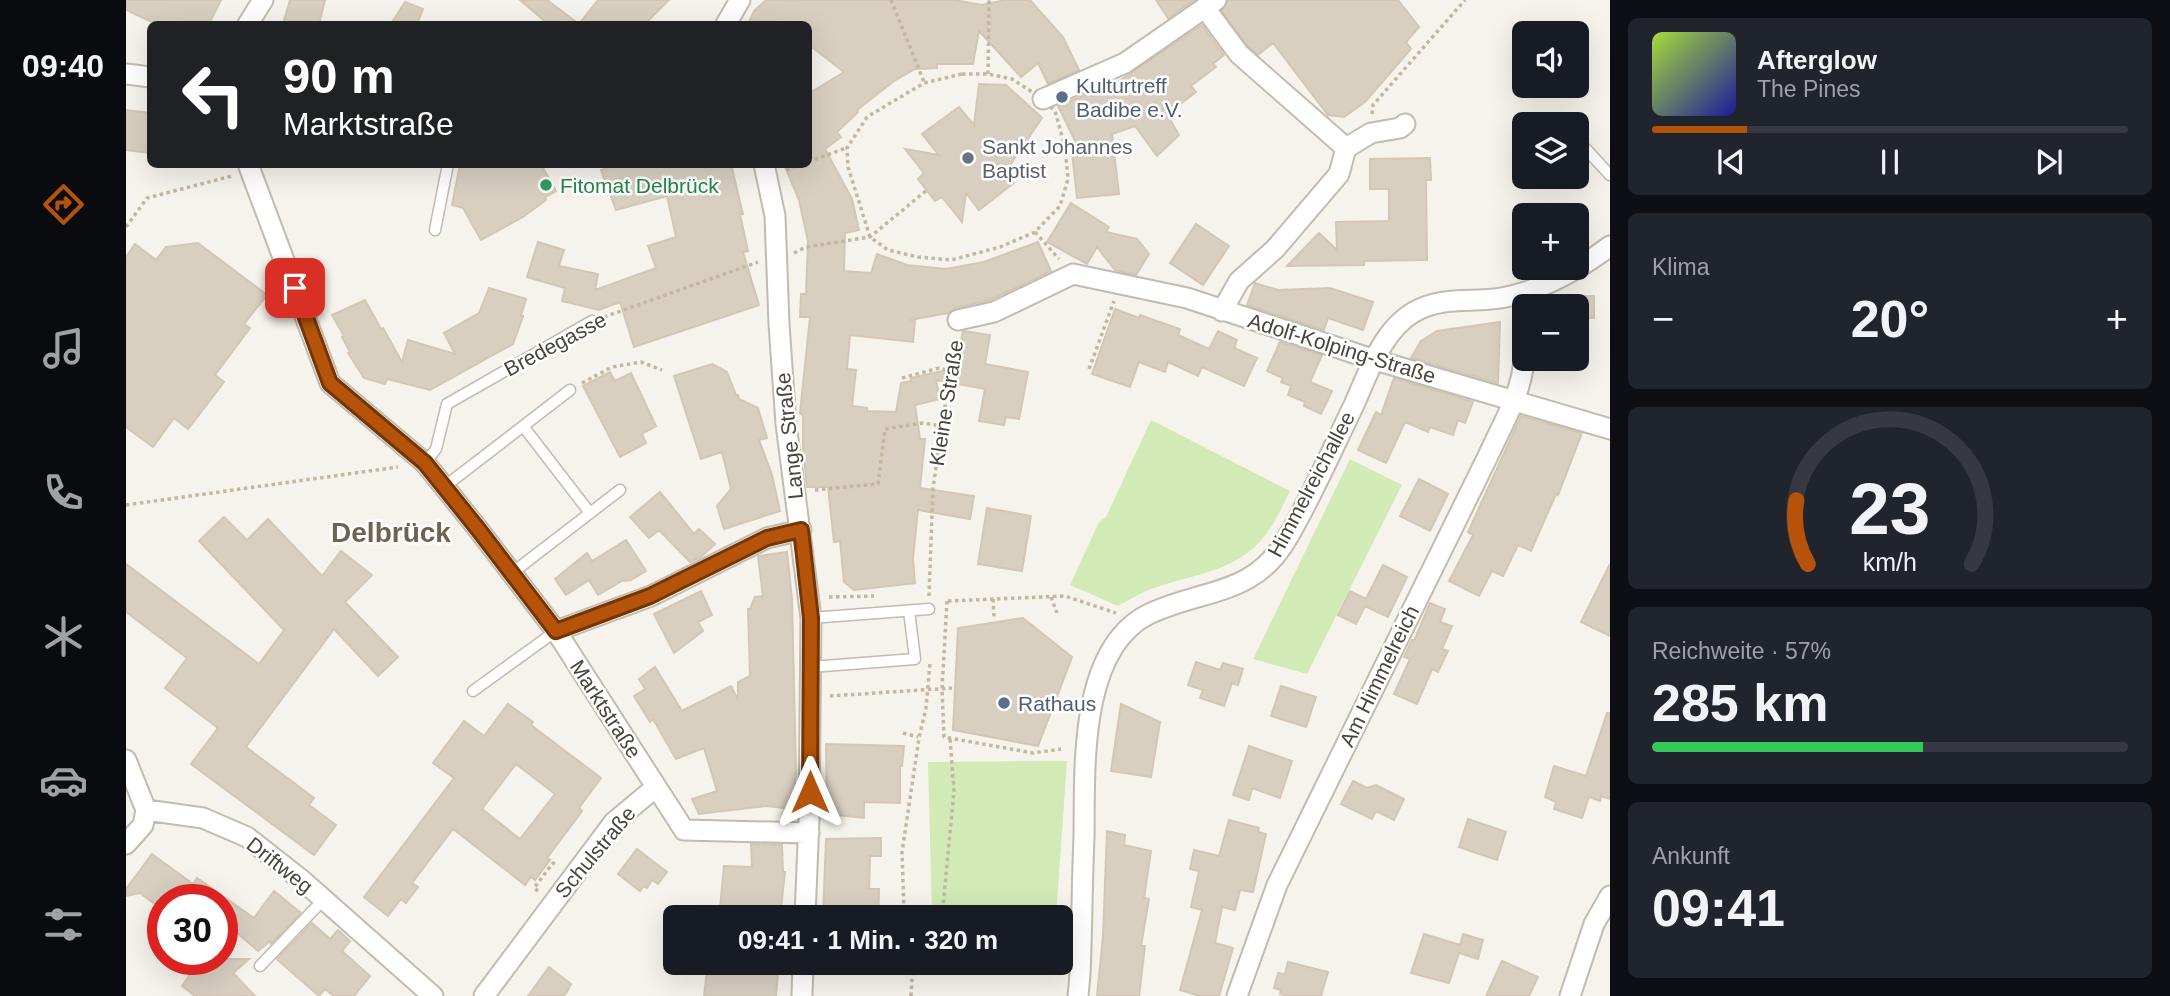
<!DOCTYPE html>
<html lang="de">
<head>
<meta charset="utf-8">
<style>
	:root { --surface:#171b24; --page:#20242c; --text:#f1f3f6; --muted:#9ea1a6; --line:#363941; --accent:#b45309 }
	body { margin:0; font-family:Arial,sans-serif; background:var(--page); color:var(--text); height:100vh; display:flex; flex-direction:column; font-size:26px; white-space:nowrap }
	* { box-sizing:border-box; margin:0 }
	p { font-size:23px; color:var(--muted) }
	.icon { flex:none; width:38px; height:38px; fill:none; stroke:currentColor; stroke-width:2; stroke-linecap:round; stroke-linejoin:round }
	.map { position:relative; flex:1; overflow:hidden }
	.sheet { display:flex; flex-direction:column; gap:18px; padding:18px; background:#0d0f14; width:560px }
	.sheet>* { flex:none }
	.banner { position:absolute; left:21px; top:21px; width:665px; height:147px; border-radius:10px; box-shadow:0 7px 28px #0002; background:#202124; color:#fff; overflow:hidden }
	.buttons { position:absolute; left:1386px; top:21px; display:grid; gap:14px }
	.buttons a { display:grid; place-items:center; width:77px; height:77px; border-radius:10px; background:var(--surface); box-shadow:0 7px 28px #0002; font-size:35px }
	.speed { position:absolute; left:21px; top:884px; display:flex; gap:14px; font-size:35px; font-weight:700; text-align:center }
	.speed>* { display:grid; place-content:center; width:91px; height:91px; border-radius:50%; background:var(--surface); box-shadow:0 7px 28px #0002; line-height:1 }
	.speed .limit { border:10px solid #d22; background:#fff; color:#111 }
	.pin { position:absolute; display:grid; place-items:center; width:60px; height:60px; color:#fff; margin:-30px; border-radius:14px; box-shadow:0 4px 10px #0006 }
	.me { position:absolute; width:77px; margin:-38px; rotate:0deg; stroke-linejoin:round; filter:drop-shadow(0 0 5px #0008) }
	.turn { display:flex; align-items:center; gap:24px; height:147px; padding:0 21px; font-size:32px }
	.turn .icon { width:91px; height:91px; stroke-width:2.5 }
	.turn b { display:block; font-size:49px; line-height:60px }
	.big { font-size:52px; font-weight:700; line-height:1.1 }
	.sheet .tile { flex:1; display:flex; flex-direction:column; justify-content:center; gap:10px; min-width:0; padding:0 24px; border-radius:10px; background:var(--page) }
	.sheet .dial { align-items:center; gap:0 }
	.dial svg { height:182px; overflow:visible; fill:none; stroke:var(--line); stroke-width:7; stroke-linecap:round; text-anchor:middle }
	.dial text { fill:var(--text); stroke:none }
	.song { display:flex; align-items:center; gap:21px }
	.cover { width:84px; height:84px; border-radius:10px; background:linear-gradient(135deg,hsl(80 70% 55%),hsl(240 70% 35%)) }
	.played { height:7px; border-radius:4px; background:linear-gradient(90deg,var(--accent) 20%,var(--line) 20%) }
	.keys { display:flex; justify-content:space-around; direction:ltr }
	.heat { display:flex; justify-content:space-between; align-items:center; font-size:38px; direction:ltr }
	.charge { height:10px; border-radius:5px; background:linear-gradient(90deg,#34c759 57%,var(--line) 0) }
	.trip { position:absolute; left:537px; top:905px; width:410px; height:70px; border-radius:10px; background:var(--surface); box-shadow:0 7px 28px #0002; font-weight:700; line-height:70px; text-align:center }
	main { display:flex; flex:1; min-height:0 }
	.menu { display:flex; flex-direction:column; width:126px; justify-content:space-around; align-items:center; background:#090b0e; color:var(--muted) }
	.menu .icon { width:49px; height:49px }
	.menu .active { color:var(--accent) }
	.menu b { font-size:32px; color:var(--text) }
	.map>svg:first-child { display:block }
</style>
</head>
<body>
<main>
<nav class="menu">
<b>09:40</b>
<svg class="icon active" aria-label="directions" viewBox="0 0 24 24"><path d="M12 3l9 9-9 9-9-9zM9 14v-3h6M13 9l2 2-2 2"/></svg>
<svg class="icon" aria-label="music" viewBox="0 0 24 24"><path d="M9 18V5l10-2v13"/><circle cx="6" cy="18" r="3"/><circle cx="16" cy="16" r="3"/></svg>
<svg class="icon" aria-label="phone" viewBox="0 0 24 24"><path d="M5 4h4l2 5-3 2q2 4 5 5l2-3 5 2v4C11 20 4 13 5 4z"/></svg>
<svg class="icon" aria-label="climate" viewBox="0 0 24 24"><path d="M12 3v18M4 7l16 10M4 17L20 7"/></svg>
<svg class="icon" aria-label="car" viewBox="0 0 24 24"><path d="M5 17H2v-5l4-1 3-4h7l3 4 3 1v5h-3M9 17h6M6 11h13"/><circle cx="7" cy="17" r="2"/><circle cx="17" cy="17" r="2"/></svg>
<svg class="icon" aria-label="filters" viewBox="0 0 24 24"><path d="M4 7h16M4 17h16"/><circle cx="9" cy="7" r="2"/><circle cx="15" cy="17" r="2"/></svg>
</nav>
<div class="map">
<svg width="1484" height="996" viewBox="0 0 1484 996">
	<rect width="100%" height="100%" fill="#f6f3ec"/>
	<path fill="#d2eab5" d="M1025 420 1164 491C1156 507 1149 524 1137 538 1110 571 1069 574 1031 587 1017 591 1005 599 992 606L944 585 973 522 980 517Z
		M1224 459 1276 485 1181 674 1127 659Z
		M941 761 930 917 806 916 802 762Z"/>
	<path fill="#d8cfc1" stroke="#d3c7b4" stroke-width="2" fill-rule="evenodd" d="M0 0H95L83 24H30L0 10Z
		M164 0H199L193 24H157Z
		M394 0H421L453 24 472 0H543L519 24H422Z
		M640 0H828L856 5 879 0H904L937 37 953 70 922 84 912 63 895 77 853 31 847 64H811V68L789 69 768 81 731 110 732 112 711 132 715 137 699 149 726 199 733 230 719 233 718 271 745 273 751 254 781 265 820 269 858 262 912 242 925 271 864 300 829 308 822 313 784 320 789 321 787 342 724 335 721 369 730 370 726 406 741 408V411L770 412 775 383 785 381V378L830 368 837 331 864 335 859 364 902 372 893 419 880 417 878 425 853 421 859 389 810 380 814 399 789 405 794 439H799L794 488 848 496 844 519 792 510 787 558 789 583 728 590 718 582 714 541 708 542 702 487H681L677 448V416L674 413 684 317H674L675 294H680L682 241 673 200 658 164H682V94L718 72 682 44V24H622L628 11Z
		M1030 0H1068L1042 18Z
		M1102 0H1272L1293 27 1280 42 1285 49 1239 102 1218 117 1202 115 1147 43 1132 55 1122 46 1096 11Z
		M279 2 297 9 291 24H265Z
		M1076 25 1098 55 1087 64 1090 67 1065 86 1070 92 1041 114 1053 135 1031 156 1009 126 986 134 993 194 951 198 945 144 955 153 932 106 993 81Z
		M853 84 880 85 916 118 884 165 870 164 888 183 853 210 840 193 836 222 816 197 809 201 792 179 798 173 779 149 813 155 796 134 833 107 848 125Z
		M0 110 24 113V153L0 150Z
		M1304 158 1305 180H1300L1301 260 1238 261V265L1161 266 1193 233 1211 250 1210 222 1263 221V189H1244V159Z
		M334 164H415L430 191 419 197 420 200 397 217 355 240 337 208 326 205Z
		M490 164H605L617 214H614L622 251 617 252 633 305 508 347 494 302 473 310 436 301 439 288 401 277 412 242 438 250 433 266 472 274 469 290 530 268 522 246 550 237 541 196 490 210 475 170Z
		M945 203 983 227 980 232 1011 239 1023 254 1010 275 989 270 971 247 961 264 921 242Z
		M1070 224 1103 246 1077 285 1044 263Z
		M72 243 141 295 118 324 124 328 89 375 98 382 62 429 48 418 27 447 0 427V257L9 244 30 260 40 247Z
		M1129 283 1152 290 1204 288 1247 302 1237 330 1202 318 1198 330 1121 305Z
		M363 288 400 299 395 316H397L387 344 304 390 261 379 259 384 238 378 222 353 224 352 216 337 218 336 206 315 239 300 255 329 257 328 276 362 282 340 329 354 318 333 353 313Z
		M1451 296H1468V318H1451Z
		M989 309 1013 318 1014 315 1054 329 1052 335 1083 349 1092 331 1111 340 1108 348 1131 358 1118 386 1076 367 1072 376 1042 362 1039 372 1013 362 1004 387 966 374Z
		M1374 322 1372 383 1285 358 1295 341 1311 331Z
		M1154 342 1196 355 1184 382 1206 391 1195 414 1178 406 1179 402 1162 395 1165 386 1155 382 1157 378 1141 371Z
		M586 364 601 372 610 395H612L613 399 632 408 641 438 633 440 646 475 654 511 598 529 591 506 605 489 596 452 575 459 548 376Z
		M484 372 489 381 505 373 530 426 516 434 520 443 494 457 457 386Z
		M1268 378 1347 402 1339 423 1332 420 1327 435 1304 427 1302 432 1279 422 1260 463 1232 450 1250 412 1255 415Z
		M1395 416 1456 433 1432 495 1430 494 1405 551 1392 545 1377 576 1366 571 1353 596 1323 581 1347 535 1342 532Z
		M1293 479 1322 494 1304 531 1274 516Z
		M534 492 568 534 573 529 589 544 575 557 564 562 533 530 523 538 504 517Z
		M861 508 905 516 896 571 852 564Z
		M98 517 121 540 142 519 196 576 215 551 246 575 219 602 272 657 252 676 208 629 120 747 188 798 183 805 210 825 188 855 65 764 92 728 39 688 61 658 0 612V564L133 664 158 630 73 541Z
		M500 540 520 571 505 580 496 581 472 595 463 580 440 595 429 579 461 553 466 561Z
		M661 552 666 599 670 773 666 809 641 806 573 814 566 799 591 791 578 748 550 759 527 719 524 722 508 696 519 689 513 679 529 667 556 711 605 686 612 700V682L624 676 622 609H624L629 597 637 596 632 556Z
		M1484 564V636L1455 622Z
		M1257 565 1281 577 1262 617 1239 606 1230 624 1212 615 1224 591 1240 599Z
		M575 591 586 615 572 622 577 631 548 653 528 614Z
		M1304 603 1319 609 1314 622 1326 626 1316 649 1322 651 1312 672 1306 669 1291 704 1268 694 1284 659 1278 657 1286 640 1288 641Z
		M897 618 946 657 912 746 827 730 832 628Z
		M1070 662 1094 670 1097 663 1117 669 1112 685 1106 683 1098 706 1074 698 1077 690 1062 685Z
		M1155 686 1190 697 1180 727 1145 716Z
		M382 704 407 722 405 725 475 778 453 808 456 811 421 858 424 860 409 880 405 877 399 885 327 829 286 883 292 887 280 903 275 899 262 916 238 897 328 778 307 763 338 721 358 736ZM390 764 429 794 394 839 356 809Z
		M995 704 1034 722 1025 777 985 771Z
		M1481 713H1484V799L1475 796 1474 801 1463 797 1456 818 1428 809 1430 802 1419 797 1428 766 1460 776Z
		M700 744 778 746 776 766H774V803L738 802V818L701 814Z
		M1123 746 1166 761 1154 798 1126 788 1123 800 1107 795Z
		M1227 781 1241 788 1250 785 1278 799 1268 820 1250 811 1246 819 1215 804Z
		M1342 819 1380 832 1371 860 1333 847Z
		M1103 820 1133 828 1132 832 1140 834 1127 892 1114 890 1109 910 1096 907 1089 943 1107 948 1093 996H1074L1054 990 1076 910 1065 907 1073 871 1064 869 1068 850 1093 856Z
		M981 831 999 835 998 845 1025 851 1018 898 1023 899 1015 946H1019L1013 996H971L977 936Z
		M755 838V856H744L743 889H753L752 917H697L700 839Z
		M625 844 656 845 657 872H659L654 917H608V909L594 908 598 866 626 867Z
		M511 849 541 872 532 884 526 880 521 888 518 886 514 891 492 874Z
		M26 854 67 884 71 878 128 918 148 891 175 913 145 944 144 941 132 951 96 920V900H37V910L14 893 0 896V889Z
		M186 923 204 939 212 930 224 941 216 951 244 976 228 996H208L199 989 193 996 153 961 151 959Z
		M1298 934 1334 945 1337 934 1357 940 1352 959 1333 953 1323 983 1285 973Z
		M86 959H123L107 973 129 996H69L56 986 70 966 76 971Z
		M1376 961 1412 977 1403 996H1360Z
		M582 962H653L650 996H578Z
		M1162 962 1202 972 1195 996H1163L1154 994 1155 990 1148 988 1152 973 1159 974Z
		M423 967 445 984 442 990 438 996H402Z"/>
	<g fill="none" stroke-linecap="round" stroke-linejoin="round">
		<defs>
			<path id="service" d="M1460 149 1484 175
				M309 230 322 164
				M397 426 464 513
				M299 463 310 449 321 404 466 321
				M318 487 444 390
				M386 573 494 490
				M685 618 803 609
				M685 667 789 659 783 611
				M347 691 430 631
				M134 966 198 899"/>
			<path id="minor" d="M1079 8 1113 54 1220 148
				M122 24 137 0
				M600 24 614 0
				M0 74 24 77
				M917 99 999 63 1090 0
				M122 164 204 383 299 463 352 529 430 631 558 830 683 833
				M638 164 649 216 653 324 660 424 685 618 683 819 679 917
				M1096 311 1113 281 1149 249 1213 174 1220 148 1245 133 1274 128 1279 124
				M832 320 868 312 947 274 1061 298 1249 360 1484 429
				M430 631 525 596 641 538 675 530
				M0 760 20 810 77 818 121 837 177 881 307 996
				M0 844 17 825 20 810
				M358 996 488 822 530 787
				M676 996 677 962
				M952 996 954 974C956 928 956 882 958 837 959 770 952 649 1023 614 1078 588 1128 597 1162 537 1186 496 1205 452 1226 409 1241 377 1255 331 1288 312 1316 296 1345 303 1375 298 1415 291 1452 270 1484 246
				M1111 996 1151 885 1362 456C1376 425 1396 393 1398 359
				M1444 996 1468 924 1484 896"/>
		</defs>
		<use href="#service" stroke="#c2bbae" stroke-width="13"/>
		<use href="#minor" stroke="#c2bbae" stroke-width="23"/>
		<path stroke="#c4b79f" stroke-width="3.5" stroke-dasharray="3.5 3.5" stroke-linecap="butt" d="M765 0 798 82
			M836 74H862L886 79 917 99 929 111 939 147 942 179 934 206 909 232 874 247 825 260 792 257 762 250 744 237 722 167 721 148 741 117 798 83Z
			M862 74 863 0
			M1246 114 1247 105 1339 0
			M682 162 720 148
			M660 170 675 164
			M0 227 21 198 106 176
			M909 232 933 259
			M668 253 680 247 744 237 801 190
			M478 317 632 262
			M963 369 988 301
			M776 378 813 368 824 371
			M456 383 486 367 515 362 536 370
			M689 490 752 484 759 429 797 423 816 426
			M0 505 272 467
			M803 596 807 488 829 339
			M703 597 748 596
			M925 597 931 613
			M867 599 868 617
			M821 601 816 689 818 737 907 753 935 749
			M822 601 939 596 990 613
			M704 696 826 688
			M777 733 792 737
			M412 891 408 888 427 863 431 866
			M780 917 778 912 776 852 793 738 800 708 804 663
			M816 917 828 791 824 738
			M785 996 787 962"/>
		<use href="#service" stroke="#fff" stroke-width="10"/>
		<use href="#minor" stroke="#fff" stroke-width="19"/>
	</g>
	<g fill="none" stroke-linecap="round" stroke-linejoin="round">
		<defs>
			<path id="route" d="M169 288 204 383 299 463 352 529 430 631 524 596 641 538 675 530 685 618 684 792"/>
		</defs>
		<use href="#route" stroke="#753606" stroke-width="18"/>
		<use href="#route" stroke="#b45309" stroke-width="12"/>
	</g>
	<g fill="#5c6f8a" stroke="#fff" stroke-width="2.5">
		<circle cx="936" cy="97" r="7"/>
		<circle cx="878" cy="703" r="7"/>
	</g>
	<circle fill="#6b7280" stroke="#fff" stroke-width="2.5" cx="842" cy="158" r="7"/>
	<circle fill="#2e9e5b" stroke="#fff" stroke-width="2.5" cx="420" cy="185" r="7"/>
	<g text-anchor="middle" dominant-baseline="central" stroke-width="5" stroke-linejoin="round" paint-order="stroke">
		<g font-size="21" fill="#4e5e75" stroke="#fff" text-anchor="start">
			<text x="950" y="85">Kulturtreff<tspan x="950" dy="24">Badibe e.V.</tspan></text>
			<text x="892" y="703">Rathaus</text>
		</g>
		<g font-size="21" fill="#5b616d" stroke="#fff" text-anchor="start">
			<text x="856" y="146">Sankt Johannes<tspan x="856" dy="24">Baptist</tspan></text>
		</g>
		<g font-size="21" fill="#27864d" stroke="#fff" text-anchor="start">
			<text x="434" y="185">Fitomat Delbrück</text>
		</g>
		<g font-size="21" fill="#4b4439" stroke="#fff">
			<text transform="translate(429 344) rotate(-28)">Bredegasse</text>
			<text transform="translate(1216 348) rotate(17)">Adolf-Kolping-Straße</text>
			<text transform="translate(820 403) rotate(-81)">Kleine Straße</text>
			<text transform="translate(663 436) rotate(-96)">Lange Straße</text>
			<text transform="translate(1185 484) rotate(-62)">Himmelreichallee</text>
			<text transform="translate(1253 676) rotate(-64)">Am Himmelreich</text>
			<text transform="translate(480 709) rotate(57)">Marktstraße</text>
			<text transform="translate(469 852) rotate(-50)">Schulstraße</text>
			<text transform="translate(154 865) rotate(38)">Driftweg</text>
		</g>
		<g font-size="28" font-weight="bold" fill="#6e6250" stroke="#fff">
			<text x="265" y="532">Delbrück</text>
		</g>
	</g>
</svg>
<div class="buttons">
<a><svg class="icon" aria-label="sound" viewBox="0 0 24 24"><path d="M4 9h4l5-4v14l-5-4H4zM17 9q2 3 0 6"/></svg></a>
<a><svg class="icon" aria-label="layers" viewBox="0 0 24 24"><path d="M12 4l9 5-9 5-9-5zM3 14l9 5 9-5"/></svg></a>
<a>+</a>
<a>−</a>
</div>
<div class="speed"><div class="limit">30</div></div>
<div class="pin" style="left:169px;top:288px;background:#d93025"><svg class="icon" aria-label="arrive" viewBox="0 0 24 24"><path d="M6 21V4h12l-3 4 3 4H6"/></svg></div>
<svg class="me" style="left:684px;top:792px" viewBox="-20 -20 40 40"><path d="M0-17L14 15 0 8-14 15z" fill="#b45309" stroke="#fff" stroke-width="4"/></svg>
<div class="trip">09:41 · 1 Min. · 320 m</div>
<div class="banner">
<div class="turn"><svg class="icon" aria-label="left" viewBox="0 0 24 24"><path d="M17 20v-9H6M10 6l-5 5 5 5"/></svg><div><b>90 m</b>Marktstraße</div></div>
</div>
</div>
<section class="sheet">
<div class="tile">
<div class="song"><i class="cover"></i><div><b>Afterglow</b><p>The Pines</p></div></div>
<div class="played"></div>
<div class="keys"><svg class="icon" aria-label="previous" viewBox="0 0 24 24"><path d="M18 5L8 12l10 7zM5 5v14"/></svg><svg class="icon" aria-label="pause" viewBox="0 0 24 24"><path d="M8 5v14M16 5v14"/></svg><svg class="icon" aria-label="next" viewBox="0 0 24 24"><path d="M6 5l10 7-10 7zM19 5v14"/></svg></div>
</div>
<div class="tile"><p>Klima</p>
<div class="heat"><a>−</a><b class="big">20°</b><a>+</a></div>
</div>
<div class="tile dial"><svg viewBox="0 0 100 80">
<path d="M14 69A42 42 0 1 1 86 69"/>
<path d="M14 69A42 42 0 0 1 9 41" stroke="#b45309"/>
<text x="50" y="56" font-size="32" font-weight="700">23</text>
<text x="50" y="72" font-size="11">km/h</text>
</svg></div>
<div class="tile"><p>Reichweite · 57%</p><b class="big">285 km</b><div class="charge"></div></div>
<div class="tile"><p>Ankunft</p><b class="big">09:41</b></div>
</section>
</main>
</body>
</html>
